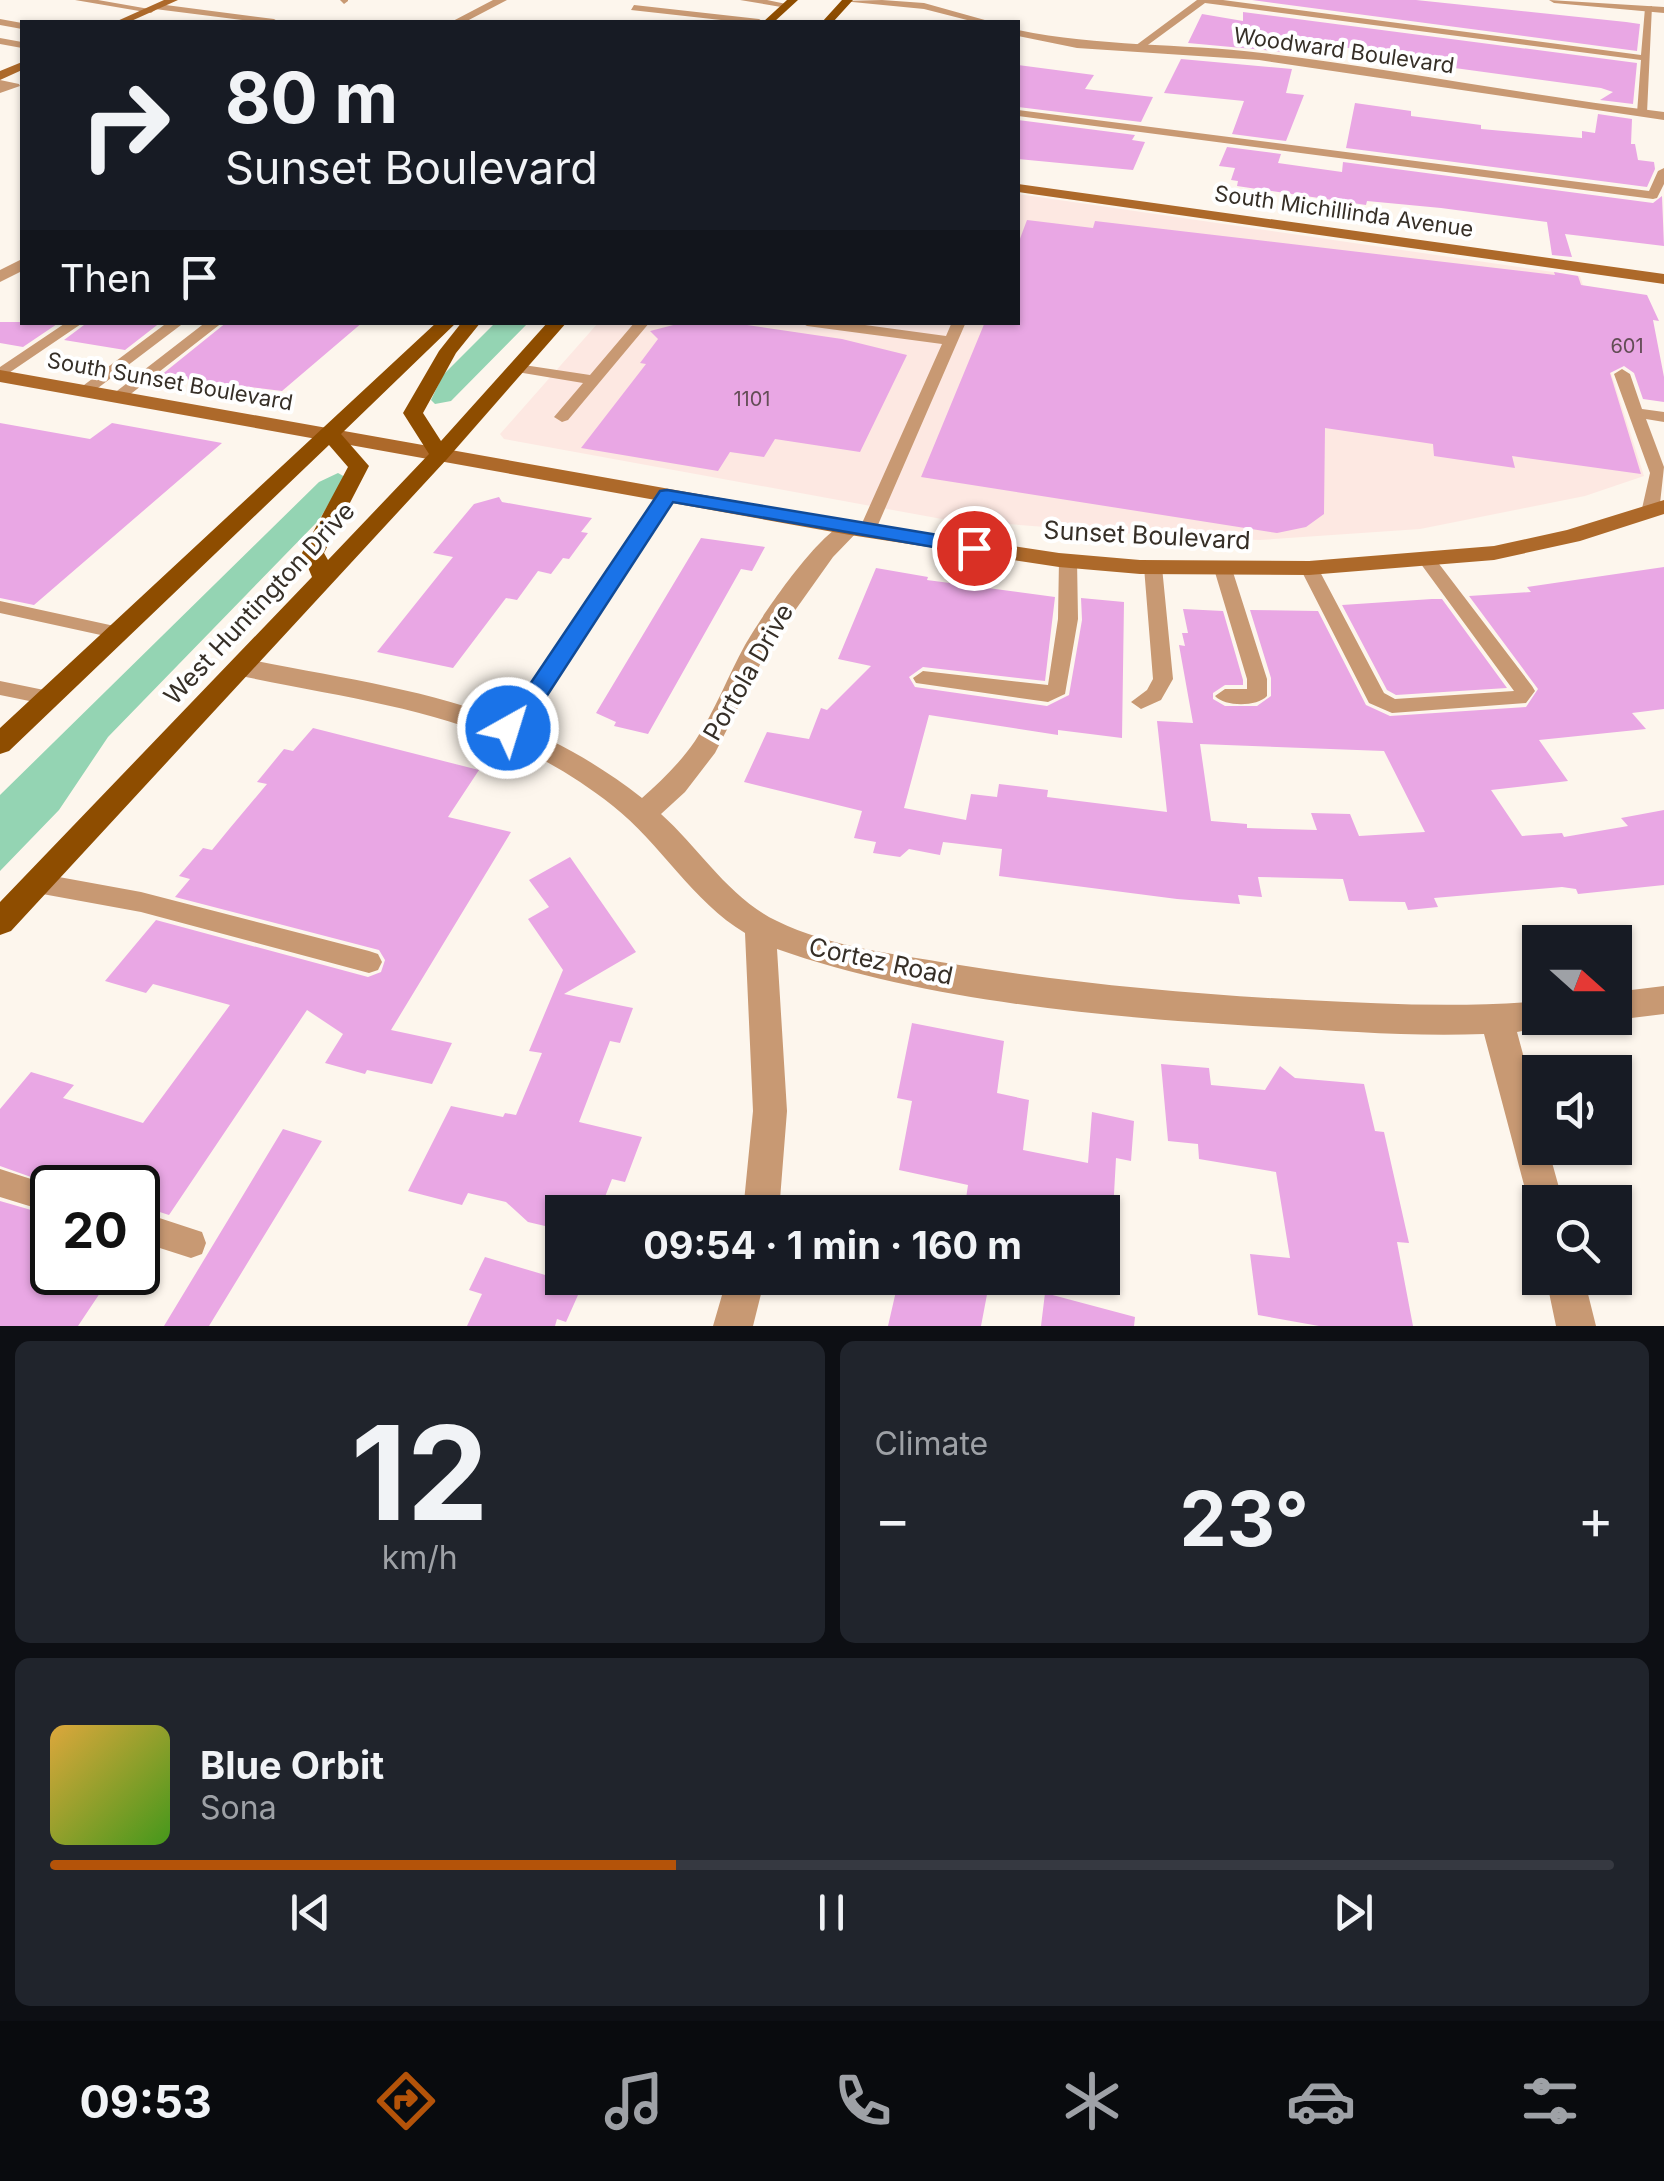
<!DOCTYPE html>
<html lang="en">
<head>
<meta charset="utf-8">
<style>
	:root { --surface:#171b24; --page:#20242c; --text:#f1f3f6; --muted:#9ea1a6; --line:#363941; --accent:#b45309 }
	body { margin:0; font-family:Inter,sans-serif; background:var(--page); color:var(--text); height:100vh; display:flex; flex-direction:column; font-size:38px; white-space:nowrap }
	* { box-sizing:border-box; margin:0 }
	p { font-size:32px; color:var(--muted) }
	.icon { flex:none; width:55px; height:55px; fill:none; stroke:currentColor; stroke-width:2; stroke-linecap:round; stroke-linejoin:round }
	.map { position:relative; height:1326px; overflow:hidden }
	.panel { display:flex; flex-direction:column; gap:15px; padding:15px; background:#0d0f14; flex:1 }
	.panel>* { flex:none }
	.banner { position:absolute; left:20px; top:20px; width:1000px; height:305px; border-radius:0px; box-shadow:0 2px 8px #0004; background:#171b24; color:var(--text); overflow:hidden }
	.needle { width:65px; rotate:111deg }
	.buttons { position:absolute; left:1522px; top:925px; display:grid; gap:20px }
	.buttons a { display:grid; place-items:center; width:110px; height:110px; border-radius:0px; background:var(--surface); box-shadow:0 2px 8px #0004; font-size:50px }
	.speed { position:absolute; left:30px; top:1165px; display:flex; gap:20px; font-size:50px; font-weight:700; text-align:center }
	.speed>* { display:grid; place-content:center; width:130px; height:130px; border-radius:50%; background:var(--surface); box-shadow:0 2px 8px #0004; line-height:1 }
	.speed .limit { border:5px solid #111; border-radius:15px; background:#fff; color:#111 }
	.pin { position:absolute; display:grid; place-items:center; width:85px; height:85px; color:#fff; margin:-42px; border:5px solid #fff; border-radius:50%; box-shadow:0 2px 10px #0007 }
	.me { position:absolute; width:110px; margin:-55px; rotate:39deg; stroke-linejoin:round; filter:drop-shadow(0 0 8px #0008) }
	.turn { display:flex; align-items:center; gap:35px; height:210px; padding:0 40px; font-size:45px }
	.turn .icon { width:130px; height:130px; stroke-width:2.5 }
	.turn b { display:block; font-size:70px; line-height:85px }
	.then { display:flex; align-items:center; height:95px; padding:0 40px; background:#0003; gap:20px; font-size:38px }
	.big { font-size:75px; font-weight:700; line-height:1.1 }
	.panel .card { flex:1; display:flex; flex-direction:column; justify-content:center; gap:15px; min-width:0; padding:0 35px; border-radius:15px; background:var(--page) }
	.panel .dial { align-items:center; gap:0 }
	.dial b { font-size:130px; line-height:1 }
	.song { display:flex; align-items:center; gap:30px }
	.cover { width:120px; height:120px; border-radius:15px; background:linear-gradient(135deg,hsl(40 70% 55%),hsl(100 70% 35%)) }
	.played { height:10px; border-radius:5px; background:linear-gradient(90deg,var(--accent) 40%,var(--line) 40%) }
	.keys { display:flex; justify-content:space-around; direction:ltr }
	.heat { display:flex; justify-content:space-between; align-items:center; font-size:55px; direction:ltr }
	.panel .tiles { flex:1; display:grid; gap:15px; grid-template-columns:1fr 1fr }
	.card:last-child { grid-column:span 2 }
	.trip { position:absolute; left:545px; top:1195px; width:575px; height:100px; border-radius:0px; background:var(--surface); box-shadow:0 2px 8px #0004; font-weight:700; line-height:100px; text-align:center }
	.tab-bar { display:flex; height:160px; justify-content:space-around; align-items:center; background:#090b0e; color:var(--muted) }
	.tab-bar .icon { width:70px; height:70px }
	.tab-bar .on { color:var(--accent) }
	.tab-bar b { font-size:45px; color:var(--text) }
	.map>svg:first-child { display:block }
</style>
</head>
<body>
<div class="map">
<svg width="1664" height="1326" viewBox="0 0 1664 1326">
	<rect width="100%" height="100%" fill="#fdf6ed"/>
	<path fill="#fde8e2" d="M1018 194 1580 276 1644 476 1585 496 1420 529 1260 540 1188 538 942 519 504 439 500 434 598 323 1018 322Z"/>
	<path fill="#94d4b3" d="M495 323H528L451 401 435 404 431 400 443 375Z
		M338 473 345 477 319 520 108 737 59 810 0 871V795L319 482Z"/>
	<path fill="#e9a7e4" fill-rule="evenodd" d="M1252 0H1416L1626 22 1640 24 1637 51Z
		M1243 12 1637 63 1633 104 1600 100 1613 92 1601 88 1440 66 1408 56 1334 46 1297 44 1295 53 1188 43 1202 14 1243 21Z
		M1181 59 1292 69 1286 93 1304 95 1286 141 1232 134 1244 101 1164 93Z
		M1018 65 1094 75 1085 89 1153 97 1141 122 1018 107Z
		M1355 103 1411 111V116L1481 125V129L1582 138V131L1595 133 1598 114 1632 119 1631 144H1635L1638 160 1654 162 1655 169 1647 187 1346 148Z
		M1018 120 1135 135 1132 140 1145 142 1133 170 1018 159Z
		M1227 147 1281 154 1278 163 1342 172 1343 162 1653 203 1662 196 1664 246 1565 234 1572 257 1552 255 1547 222 1441 208 1367 201 1366 205 1237 186 1238 181 1231 180 1235 168 1219 166Z
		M1027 220 1093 228 1095 221 1555 275 1554 272 1578 276 1581 285 1647 295 1659 321 1653 320 1664 377V402L1643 399 1634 373 1624 366 1610 373 1641 474 1512 456 1515 468 1434 456 1433 444 1325 428 1324 514 1306 527 1277 533 921 477 985 322H1018V244Z
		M0 322H60L23 347 0 343Z
		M88 322H161L125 350 64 340Z
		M227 322H363L282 391 160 376Z
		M685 322H727L842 339 907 355 860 452 775 439 764 457 730 452 718 471 581 448 646 364 640 363 658 339 650 331Z
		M0 423 90 439 112 423 222 443 34 605 0 598Z
		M499 497 502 502 592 518 581 532 588 533 569 559 563 558 551 574 538 571 517 600 506 598 453 668 377 652 453 557 433 553 474 504Z
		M701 538 765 547 752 571 741 569 648 734 614 726 616 722 596 713Z
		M1664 567V709L1632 713 1646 729 1539 740 1568 781 1491 790 1522 836 1562 833 1564 837 1628 826 1621 818 1664 810V885L1578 894 1576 889 1562 887 1434 898 1438 907 1408 910 1405 902 1349 901 1343 879 1258 877 1262 897 1238 895 1240 904 1177 899 999 876 1002 849 943 842 940 855 909 849 900 857 873 853 876 842 854 838 862 811 744 782 767 732 809 739 821 708 827 710 871 666 838 659 876 568 928 577 927 580 1055 597 1045 681 923 667 909 677 915 687 1047 706 1069 695 1082 620 1081 598 1124 602 1122 738 1058 730V735L929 715 904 808 966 820 971 794 997 797 999 784 1048 790 1047 797 1167 812 1157 721 1193 723 1179 645 1185 646 1182 633H1188L1183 609 1223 611 1243 680V685H1225L1213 693V699L1225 706H1257L1271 696V678L1250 610 1318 611 1366 705 1390 716 1526 707 1538 689 1469 596 1531 592 1527 587ZM1200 744 1384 751 1425 832 1359 836 1350 814 1311 813 1317 830 1247 828V824L1211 821Z
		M1432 599H1442L1507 688 1396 695 1387 690 1342 605Z
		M313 728 479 770 448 817 511 832 391 1030 452 1043 432 1084 367 1070 365 1074 325 1063 343 1034 307 1010 169 1215 138 1205V1188H62L0 1166V1109L31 1072 74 1085 63 1098 143 1123 230 1005 153 984 146 993 105 981 156 920 368 977 381 972 385 960 379 950 175 897 190 879 179 876 203 848 212 850 230 828 267 784 257 782 284 749 293 751Z
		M570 857 636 952 564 994 633 1008 620 1043 610 1041 579 1122 642 1137 625 1182 612 1179 599 1212H562V1230L528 1222 506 1202 468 1193 462 1205 408 1191 451 1106 503 1117 505 1113 516 1115 542 1053 529 1051 563 970 528 919 549 907 529 880Z
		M912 1023 1004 1041 997 1093 1029 1100 1023 1150 1088 1163 1092 1112 1134 1121 1131 1161 1116 1158 1113 1212H1039L1011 1206 1010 1212H964L968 1185 899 1170 912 1101 897 1098Z
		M1161 1064 1209 1068 1211 1085 1265 1090 1280 1066 1295 1078 1364 1084 1375 1131 1384 1132 1409 1243 1397 1242 1413 1326H1319L1258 1315 1250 1254 1290 1258 1276 1172 1199 1159 1198 1144 1168 1141Z
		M283 1129 322 1141 209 1326H164Z
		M0 1201 52 1216V1272H114L78 1326H0Z
		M485 1257 582 1286 566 1322 557 1319 555 1326H467L482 1294 469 1290Z
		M899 1278H975L989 1284 981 1326H888Z
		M1045 1293 1135 1317 1134 1326H1041Z"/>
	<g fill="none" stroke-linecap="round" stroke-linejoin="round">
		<path fill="#c89973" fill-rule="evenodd" d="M75 0H98L155 10 151 13Z
			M340 0H348V1L344 4Z
			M740 0H767L791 5 787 8Z
			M1197 0H1223L1641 55 1645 8 1652 6 1647 113 1642 116 1637 113 1641 60 1205 3 1141 50H1135V46Z
			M158 4 274 19 279 22H257L155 9Z
			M634 5 759 19 764 22H739L631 10Z
			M0 19 22 23V29L0 25Z
			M0 38 22 42V48L0 44Z
			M0 80 19 84 20 86 0 93Z
			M1018 110 1649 191 1658 171 1664 168V184L1657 198 1653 199 1018 116Z
			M67 322H84L0 379V367Z
			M168 322H185L90 394H80V388Z
			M206 322H223L123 400H113V394Z
			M635 322H650L568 420 562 422 554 417 583 383 517 372 510 368 517 364 590 375Z
			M800 322H843L946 336 952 322H966L874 534 868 535 859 530 942 344 807 326Z
			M1622 369 1630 374 1642 409 1664 412V422L1646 419 1664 467 1659 513 1650 518 1641 513 1650 473 1614 374Z
			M667 491 676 496 536 710 515 733H501L497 728 522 700 661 492Z
			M1068 554 1077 560 1078 619 1065 694 1048 702 916 683 913 678 923 671 1048 685 1058 619 1059 560Z
			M1427 554 1433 556 1532 686 1535 691 1526 703 1392 713 1369 703 1300 568 1303 564 1309 562 1318 568 1384 693 1395 699 1514 691 1418 560Z
			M1153 561 1162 567 1173 679 1161 700 1141 709 1131 702 1147 690 1153 679 1144 567Z
			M1223 563 1232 569 1267 679V696C1257 707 1225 707 1215 696L1225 689H1247V679L1214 569Z
			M0 601 119 627 129 633 119 639 0 613Z
			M0 681 49 691 59 698 49 705 0 695Z
			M37 873 141 892 369 951 378 954 382 962 378 970 369 973 141 912 37 893 29 890 25 883 29 876Z
			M0 1169 59 1188H52V1213L0 1197Z
			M138 1211 202 1232 206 1243 202 1254 191 1258 138 1241Z"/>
		<path fill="#c89973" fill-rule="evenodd" d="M493 0H507L465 22H451Z
			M882 0 924 3 992 22H975L924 9 842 1Z
			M1549 0 1664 7V13L1554 3Z
			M1018 30C1099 47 1180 43 1262 53 1396 69 1529 96 1664 112V120L1259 60 1077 48 1018 36Z
			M22 259V271L0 282V270Z
			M850 521 861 528 833 557 769 647 715 753 685 792 661 814C699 848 729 898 777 921 830 947 894 954 953 964 1070 983 1187 994 1306 1000 1384 1004 1462 1008 1540 1001V1018H1555L1551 1025 1517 1032 1540 1117V1148H1548L1563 1202H1540V1218L1532 1215 1484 1034C1413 1037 1342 1031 1271 1027 1112 1018 927 1002 777 949L787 1111 779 1212H743L753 1111 745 933C693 902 660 843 613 806 497 714 380 705 241 676L228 667 241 658C394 689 514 698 642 798 661 781 680 763 695 741 715 711 728 676 745 645 761 617 821 528 850 521Z
			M1664 986V1014L1615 1020 1607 1018H1615V992Z
			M727 1278H765L753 1326H713Z
			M1546 1278H1584L1596 1326H1556Z"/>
		<path fill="#ad692a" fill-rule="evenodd" d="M164 0H178L129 22H115Z
			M22 62V70L0 80V71Z
			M1018 184 1664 274V284L1018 192Z
			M0 370 850 521 1059 553 1140 560 1309 561 1494 546 1567 530 1664 500V514L1580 541 1494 560 1309 575 1140 574 1059 567 850 535 0 382Z"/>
		<path fill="#8e4d00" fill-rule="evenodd" d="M787 0H798L774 22H763Z
			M842 0H853L833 22H822Z
			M437 322H457L341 434 369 466 324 553 328 560 429 454 403 413 439 351 462 322H481L456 353 423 413 441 441 548 322H567L447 459 11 931 0 935V902L312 577 302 553 348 467 329 445 9 751 0 754V728Z"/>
	</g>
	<path fill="#1a73e8" stroke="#114b97" stroke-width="2.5" d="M667 490 974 541 984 548 974 554 673 502 537 711 516 734H500L496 728 520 699 660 491Z"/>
	<g text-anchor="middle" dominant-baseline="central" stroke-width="8" stroke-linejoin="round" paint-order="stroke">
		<g font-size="20" fill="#634d56">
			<text x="1627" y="346">601</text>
			<text x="752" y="399">1101</text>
		</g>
		<g font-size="22" fill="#362f27" stroke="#fff">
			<text transform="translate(1344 50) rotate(8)">Woodward Boulevard</text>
			<text transform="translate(1344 211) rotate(8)">South Michillinda Avenue</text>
			<text transform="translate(170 381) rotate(10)">South Sunset Boulevard</text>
		</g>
		<g font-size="25" fill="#362f27" stroke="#fff">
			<text transform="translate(1147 535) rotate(3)">Sunset Boulevard</text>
			<text transform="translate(259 603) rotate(-47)">West Huntington Drive</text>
			<text transform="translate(748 672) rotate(-60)">Portola Drive</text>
			<text transform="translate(881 961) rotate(12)">Cortez Road</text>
		</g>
	</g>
</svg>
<div class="buttons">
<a><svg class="needle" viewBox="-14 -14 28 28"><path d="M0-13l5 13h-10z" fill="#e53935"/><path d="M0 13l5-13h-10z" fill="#9ea1a6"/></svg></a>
<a><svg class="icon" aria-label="sound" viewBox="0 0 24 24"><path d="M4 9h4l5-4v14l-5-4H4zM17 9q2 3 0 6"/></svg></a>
<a><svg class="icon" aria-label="search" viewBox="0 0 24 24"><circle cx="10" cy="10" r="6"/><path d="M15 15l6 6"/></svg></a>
</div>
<div class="speed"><div class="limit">20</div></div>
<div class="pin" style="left:974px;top:548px;background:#d93025"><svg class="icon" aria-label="arrive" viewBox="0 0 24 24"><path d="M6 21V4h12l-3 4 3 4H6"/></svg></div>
<svg class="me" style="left:508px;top:728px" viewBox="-20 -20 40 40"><circle r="17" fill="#1a73e8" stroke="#fff" stroke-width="3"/><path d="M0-11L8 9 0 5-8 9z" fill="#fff"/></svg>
<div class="trip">09:54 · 1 min · 160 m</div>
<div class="banner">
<div class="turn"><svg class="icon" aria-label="right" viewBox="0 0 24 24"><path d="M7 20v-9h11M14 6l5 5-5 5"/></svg><div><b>80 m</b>Sunset Boulevard</div></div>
<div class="then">Then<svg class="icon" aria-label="arrive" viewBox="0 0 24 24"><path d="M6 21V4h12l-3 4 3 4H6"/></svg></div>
</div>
</div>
<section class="panel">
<div class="tiles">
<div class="card dial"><b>12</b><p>km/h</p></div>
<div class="card"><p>Climate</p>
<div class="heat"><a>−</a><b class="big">23°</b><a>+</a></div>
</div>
<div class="card">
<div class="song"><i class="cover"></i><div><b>Blue Orbit</b><p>Sona</p></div></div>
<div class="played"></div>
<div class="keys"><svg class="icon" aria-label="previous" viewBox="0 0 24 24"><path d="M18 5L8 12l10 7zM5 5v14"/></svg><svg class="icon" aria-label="pause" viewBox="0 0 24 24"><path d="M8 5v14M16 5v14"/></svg><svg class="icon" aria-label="next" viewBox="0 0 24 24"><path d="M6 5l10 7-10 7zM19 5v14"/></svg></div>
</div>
</div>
</section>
<nav class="tab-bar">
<b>09:53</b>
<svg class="icon on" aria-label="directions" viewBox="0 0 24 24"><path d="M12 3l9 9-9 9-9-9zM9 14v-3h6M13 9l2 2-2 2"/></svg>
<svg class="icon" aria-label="music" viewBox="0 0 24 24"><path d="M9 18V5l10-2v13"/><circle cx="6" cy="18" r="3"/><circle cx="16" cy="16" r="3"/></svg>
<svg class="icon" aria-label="phone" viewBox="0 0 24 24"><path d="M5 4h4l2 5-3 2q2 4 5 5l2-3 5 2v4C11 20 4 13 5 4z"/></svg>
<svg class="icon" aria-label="climate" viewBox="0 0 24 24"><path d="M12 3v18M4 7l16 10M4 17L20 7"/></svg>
<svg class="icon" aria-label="car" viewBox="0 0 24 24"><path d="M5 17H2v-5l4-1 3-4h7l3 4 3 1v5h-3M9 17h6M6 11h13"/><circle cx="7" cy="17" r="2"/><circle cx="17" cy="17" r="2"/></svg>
<svg class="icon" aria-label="filters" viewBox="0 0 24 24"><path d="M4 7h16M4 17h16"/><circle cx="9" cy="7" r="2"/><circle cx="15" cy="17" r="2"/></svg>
</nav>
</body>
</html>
